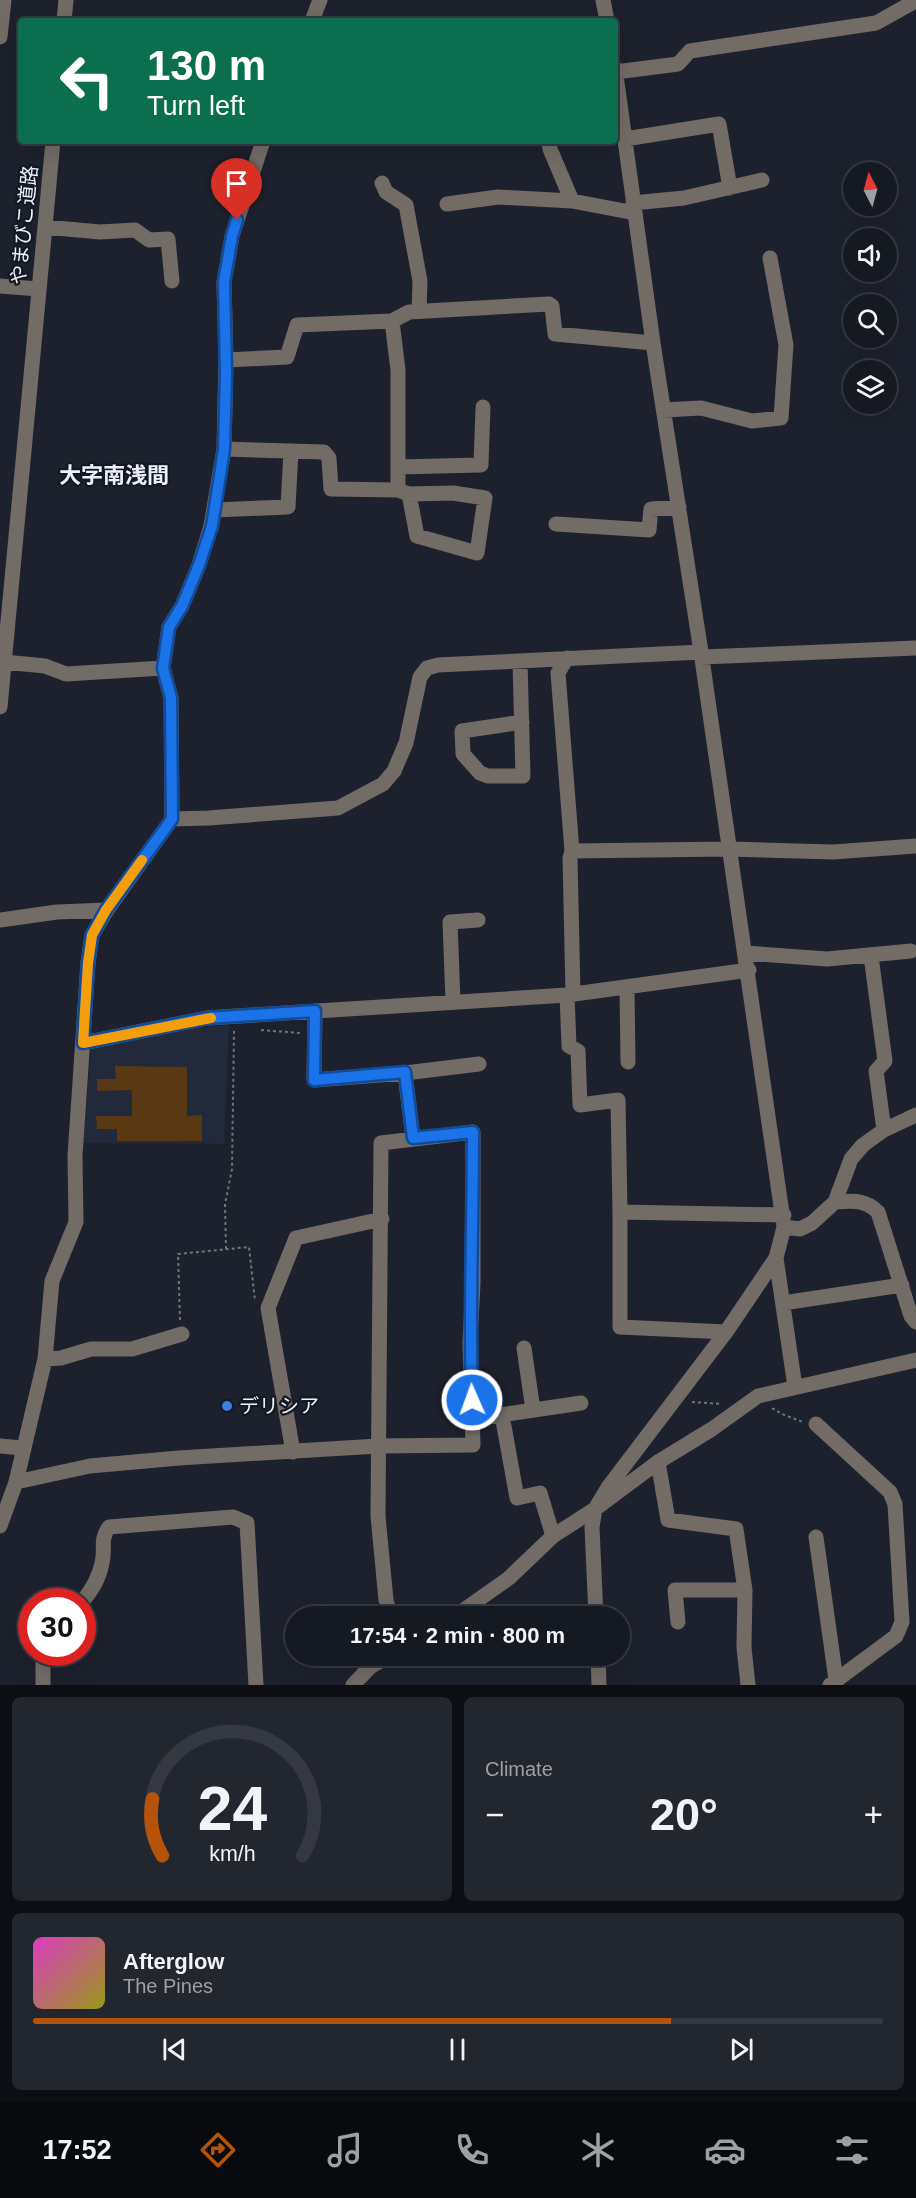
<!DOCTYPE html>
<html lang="en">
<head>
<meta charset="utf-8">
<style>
	:root { --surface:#151922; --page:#22262f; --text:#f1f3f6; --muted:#9da0a5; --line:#343840; --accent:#b45309 }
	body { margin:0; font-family:Helvetica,"Noto Sans JP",sans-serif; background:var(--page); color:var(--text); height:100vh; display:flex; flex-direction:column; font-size:22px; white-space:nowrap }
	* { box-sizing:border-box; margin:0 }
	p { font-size:20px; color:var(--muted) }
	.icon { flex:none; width:33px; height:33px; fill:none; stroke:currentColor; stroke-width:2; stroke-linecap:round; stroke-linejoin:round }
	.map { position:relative; height:1685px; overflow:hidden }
	.drawer { display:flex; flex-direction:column; gap:12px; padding:12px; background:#0c0e13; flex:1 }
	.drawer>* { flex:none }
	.top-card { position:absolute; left:18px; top:18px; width:600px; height:126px; border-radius:6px; box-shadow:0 6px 24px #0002,0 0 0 2px var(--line); background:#0b6e4f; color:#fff; overflow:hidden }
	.needle { width:39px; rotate:354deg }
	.buttons { position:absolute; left:843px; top:162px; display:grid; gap:12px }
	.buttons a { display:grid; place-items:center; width:54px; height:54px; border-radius:50%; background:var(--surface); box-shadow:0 6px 24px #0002,0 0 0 2px var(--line); font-size:30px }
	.speed { position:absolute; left:18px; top:1588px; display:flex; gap:12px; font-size:30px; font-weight:700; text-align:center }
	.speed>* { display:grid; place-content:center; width:78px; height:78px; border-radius:50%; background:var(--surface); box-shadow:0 6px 24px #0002,0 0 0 2px var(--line); line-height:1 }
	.speed .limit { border:9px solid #d22; background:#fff; color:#111 }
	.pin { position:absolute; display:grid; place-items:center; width:51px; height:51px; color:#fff; margin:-62px -26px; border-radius:50% 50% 50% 0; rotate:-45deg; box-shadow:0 0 6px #0007 }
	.pin .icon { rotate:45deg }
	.me { position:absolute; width:66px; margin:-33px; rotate:358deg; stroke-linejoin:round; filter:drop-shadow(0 0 4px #0008) }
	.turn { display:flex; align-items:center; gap:21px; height:126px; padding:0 30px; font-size:27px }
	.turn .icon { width:78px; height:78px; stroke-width:2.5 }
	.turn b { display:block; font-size:42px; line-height:51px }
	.big { font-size:45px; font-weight:700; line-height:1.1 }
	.drawer .widget { flex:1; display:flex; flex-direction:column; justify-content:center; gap:9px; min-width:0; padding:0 21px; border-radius:9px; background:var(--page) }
	.drawer .dial { align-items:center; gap:0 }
	.dial svg { height:156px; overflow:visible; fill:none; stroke:var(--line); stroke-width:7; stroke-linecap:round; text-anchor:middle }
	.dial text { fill:var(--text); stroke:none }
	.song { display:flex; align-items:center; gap:18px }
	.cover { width:72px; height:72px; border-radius:9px; background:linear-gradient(135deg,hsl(310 70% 55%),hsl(60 70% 35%)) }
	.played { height:6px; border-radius:3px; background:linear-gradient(90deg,var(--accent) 75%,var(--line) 75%) }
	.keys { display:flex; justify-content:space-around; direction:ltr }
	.heat { display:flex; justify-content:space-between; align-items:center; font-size:33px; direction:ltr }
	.drawer .tiles { flex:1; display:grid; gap:12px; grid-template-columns:1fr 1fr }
	.widget:last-child { grid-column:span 2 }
	.trip { position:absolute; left:285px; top:1606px; width:345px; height:60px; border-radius:30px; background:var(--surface); box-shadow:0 6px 24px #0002,0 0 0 2px var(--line); font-weight:700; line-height:60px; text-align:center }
	.tabs { display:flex; height:96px; justify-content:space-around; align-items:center; background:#080a0e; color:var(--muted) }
	.tabs .icon { width:42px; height:42px }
	.tabs .selected { color:var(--accent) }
	.tabs b { font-size:27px; color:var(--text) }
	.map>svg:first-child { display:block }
</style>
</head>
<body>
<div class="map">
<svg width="916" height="1685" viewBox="0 0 916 1685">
	<rect width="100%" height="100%" fill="#1c212d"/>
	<path fill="#21293a" d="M229 1025 224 1144 83 1143 91 1047 183 1029Z"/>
	<path fill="#583914" d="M115 1066 187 1067V1116L202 1115V1141H117V1129H97L96 1116H132V1090L97 1091V1079H116Z"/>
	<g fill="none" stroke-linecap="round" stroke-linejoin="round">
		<path stroke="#6f747e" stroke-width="2" stroke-dasharray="3 3" stroke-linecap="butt" d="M261 1030 300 1033
			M226 1249 225 1204 232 1169 234 1031
			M180 1320 178 1254 249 1247 255 1301
			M692 1402 722 1404
			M772 1408 782 1414 803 1422"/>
		<path stroke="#726b66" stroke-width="15" d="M603 0 607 21
			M64 21 66 0
			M312 21 320 0
			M0 37 4 0
			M616 72 678 64 690 51 876 23 912 3
			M625 139 719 124 730 188
			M549 141 550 149 572 201
			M382 183 386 192 406 205 420 281 419 311
			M633 203 684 198 762 180
			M447 204 498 197 572 201 635 213
			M45 227 100 232 135 230 149 240 168 239 172 281
			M0 286 39 289
			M392 321 398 370V490L409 494 417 536 477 553 485 498 453 493 409 494
			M226 360 287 357 297 325 392 321 409 312 549 304 552 306 555 334 653 343
			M664 410 701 408 752 421 781 418 786 345 770 258
			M224 449 324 452 329 458 331 489 398 490
			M398 467 481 465 483 407
			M214 510 288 507 291 451
			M556 524 649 530 651 509 679 507
			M702 657 916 648
			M567 658 558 673 572 851 730 849 833 852 916 846
			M520 661 523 776H488L480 773 463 754 462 731 522 722
			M4 662 45 666 66 674 163 668
			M0 707 53 141
			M172 819 209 818 338 808 383 784 394 771 406 743 420 677 427 668 438 665 701 652
			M572 851 570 858 573 994
			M0 920 57 912 107 910
			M745 953 827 959 911 951
			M871 956 885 1061 876 1071 884 1130
			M627 987 628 1062
			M567 995 569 1046 578 1051 580 1105 618 1100 620 1212 784 1215
			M453 1002 450 922 478 920
			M315 1011 314 1080 405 1073
			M83 1043 207 1018 567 995 749 970
			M413 1138 405 1073 479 1064
			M835 1202C853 1201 865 1199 878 1212L911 1316 916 1322
			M620 1212V1327L726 1332
			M784 1227 800 1229 812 1223 835 1202 851 1159 863 1145 884 1130 916 1115
			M776 1258 795 1387
			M783 1303 902 1285
			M524 1348 533 1410
			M45 1359 61 1358 91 1349H132L182 1334
			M502 1415 517 1498 540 1493 553 1536
			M473 1419 581 1403
			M816 1424 890 1492 895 1504 902 1622 896 1636 830 1685
			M0 1446 22 1448
			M293 1452 268 1308 296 1238 382 1219
			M658 1462 668 1520 736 1529 745 1590 744 1647 748 1685
			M16 1482 90 1466 179 1458 378 1446 473 1445 470 1342 473 1283V1132L381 1143 378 1516 386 1600 391 1617
			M0 1526 16 1482 45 1359 52 1281 76 1222 75 1156 88 963 92 935 107 910 172 819 171 698 163 668 169 627 182 606 199 565 211 526 224 449 226 360 224 282 232 236 263 141
			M816 1537 836 1680
			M82 1602C92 1590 99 1579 102 1563 106 1548 99 1541 109 1527L233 1517 247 1523 256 1685
			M454 1617 509 1578 553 1536 595 1509 658 1462 712 1429 758 1396 916 1360
			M596 1617 592 1527 595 1509 609 1486 726 1332 776 1258 784 1227 701 652 653 343 615 68
			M678 1622 675 1590H745
			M43 1653V1685
			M598 1656 599 1685
			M353 1685 370 1667 389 1656"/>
	</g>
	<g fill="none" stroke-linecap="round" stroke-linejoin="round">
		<defs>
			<path id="route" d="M237 220 232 236 224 282 226 373 224 449 221 469 212 526 199 565 182 606 169 627 163 668 171 698 172 819 106 910 92 935 88 963 83 1043 207 1018 315 1011 314 1080 405 1072 413 1138 473 1132C473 1221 469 1311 472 1400"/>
		</defs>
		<use href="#route" stroke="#114b97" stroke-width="15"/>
		<use href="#route" stroke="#1a73e8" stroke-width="10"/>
		<path stroke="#f59e0b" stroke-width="10" d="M142 860 106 910 92 935 88 963 83 1043 211 1018"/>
	</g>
	<circle fill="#3f7fe0" stroke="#131823" stroke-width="2" cx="227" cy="1406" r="6"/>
	<g text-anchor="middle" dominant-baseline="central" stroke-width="4.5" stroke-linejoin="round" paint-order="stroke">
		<g font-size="20" fill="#ecf0f8" stroke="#131823">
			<text transform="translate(24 225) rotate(-84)">やまびこ道路</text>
		</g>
		<g font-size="20" fill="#ecf0f8" stroke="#131823" text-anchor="start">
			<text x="239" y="1406">デリシア</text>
		</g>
		<g font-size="22" font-weight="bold" fill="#ecf0f8" stroke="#131823">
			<text x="114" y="475">大字南浅間</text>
		</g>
	</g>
</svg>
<div class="buttons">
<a><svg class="needle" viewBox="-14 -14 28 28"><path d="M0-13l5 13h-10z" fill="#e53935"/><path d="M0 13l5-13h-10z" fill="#9da0a5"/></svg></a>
<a><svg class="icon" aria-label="sound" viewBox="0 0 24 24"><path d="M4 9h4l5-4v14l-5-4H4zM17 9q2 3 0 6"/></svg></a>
<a><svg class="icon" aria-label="search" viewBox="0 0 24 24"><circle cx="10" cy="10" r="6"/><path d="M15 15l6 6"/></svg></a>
<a><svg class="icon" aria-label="layers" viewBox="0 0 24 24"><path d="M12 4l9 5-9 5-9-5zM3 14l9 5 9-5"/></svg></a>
</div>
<div class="speed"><div class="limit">30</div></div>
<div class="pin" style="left:237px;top:220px;background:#d93025"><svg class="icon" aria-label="arrive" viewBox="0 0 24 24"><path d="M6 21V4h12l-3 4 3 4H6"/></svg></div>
<svg class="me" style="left:472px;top:1400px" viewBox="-20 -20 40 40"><circle r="17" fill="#1a73e8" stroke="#fff" stroke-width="3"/><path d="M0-11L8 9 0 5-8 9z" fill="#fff"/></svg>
<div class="trip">17:54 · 2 min · 800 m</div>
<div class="top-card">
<div class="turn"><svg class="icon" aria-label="left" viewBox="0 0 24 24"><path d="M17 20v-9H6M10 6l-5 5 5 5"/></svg><div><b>130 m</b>Turn left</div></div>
</div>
</div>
<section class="drawer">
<div class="tiles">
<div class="widget dial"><svg viewBox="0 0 100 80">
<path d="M14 69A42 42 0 1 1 86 69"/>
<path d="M14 69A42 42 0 0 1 9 40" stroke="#b45309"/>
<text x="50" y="56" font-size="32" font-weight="700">24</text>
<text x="50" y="72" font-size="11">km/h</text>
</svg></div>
<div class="widget"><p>Climate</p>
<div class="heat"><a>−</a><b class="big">20°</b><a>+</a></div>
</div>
<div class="widget">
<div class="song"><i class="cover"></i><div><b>Afterglow</b><p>The Pines</p></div></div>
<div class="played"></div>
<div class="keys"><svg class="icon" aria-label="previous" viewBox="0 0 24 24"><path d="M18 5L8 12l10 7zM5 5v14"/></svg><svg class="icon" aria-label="pause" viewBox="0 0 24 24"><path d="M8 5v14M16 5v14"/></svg><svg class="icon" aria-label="next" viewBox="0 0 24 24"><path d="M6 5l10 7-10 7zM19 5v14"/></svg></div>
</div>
</div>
</section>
<nav class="tabs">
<b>17:52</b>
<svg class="icon selected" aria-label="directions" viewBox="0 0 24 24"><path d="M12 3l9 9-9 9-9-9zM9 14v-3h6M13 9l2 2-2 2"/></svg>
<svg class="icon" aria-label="music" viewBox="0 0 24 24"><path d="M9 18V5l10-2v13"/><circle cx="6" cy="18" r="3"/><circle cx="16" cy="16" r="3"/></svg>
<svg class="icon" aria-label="phone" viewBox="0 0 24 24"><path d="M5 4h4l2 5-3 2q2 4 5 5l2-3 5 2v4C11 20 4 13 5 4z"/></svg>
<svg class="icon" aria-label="climate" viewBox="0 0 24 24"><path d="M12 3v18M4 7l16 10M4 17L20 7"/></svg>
<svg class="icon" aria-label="car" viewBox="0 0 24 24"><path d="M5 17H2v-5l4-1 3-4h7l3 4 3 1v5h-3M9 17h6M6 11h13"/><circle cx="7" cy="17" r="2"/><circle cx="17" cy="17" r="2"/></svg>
<svg class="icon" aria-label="filters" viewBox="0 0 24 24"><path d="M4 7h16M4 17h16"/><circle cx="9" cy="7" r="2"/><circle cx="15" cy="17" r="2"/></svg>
</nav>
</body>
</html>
